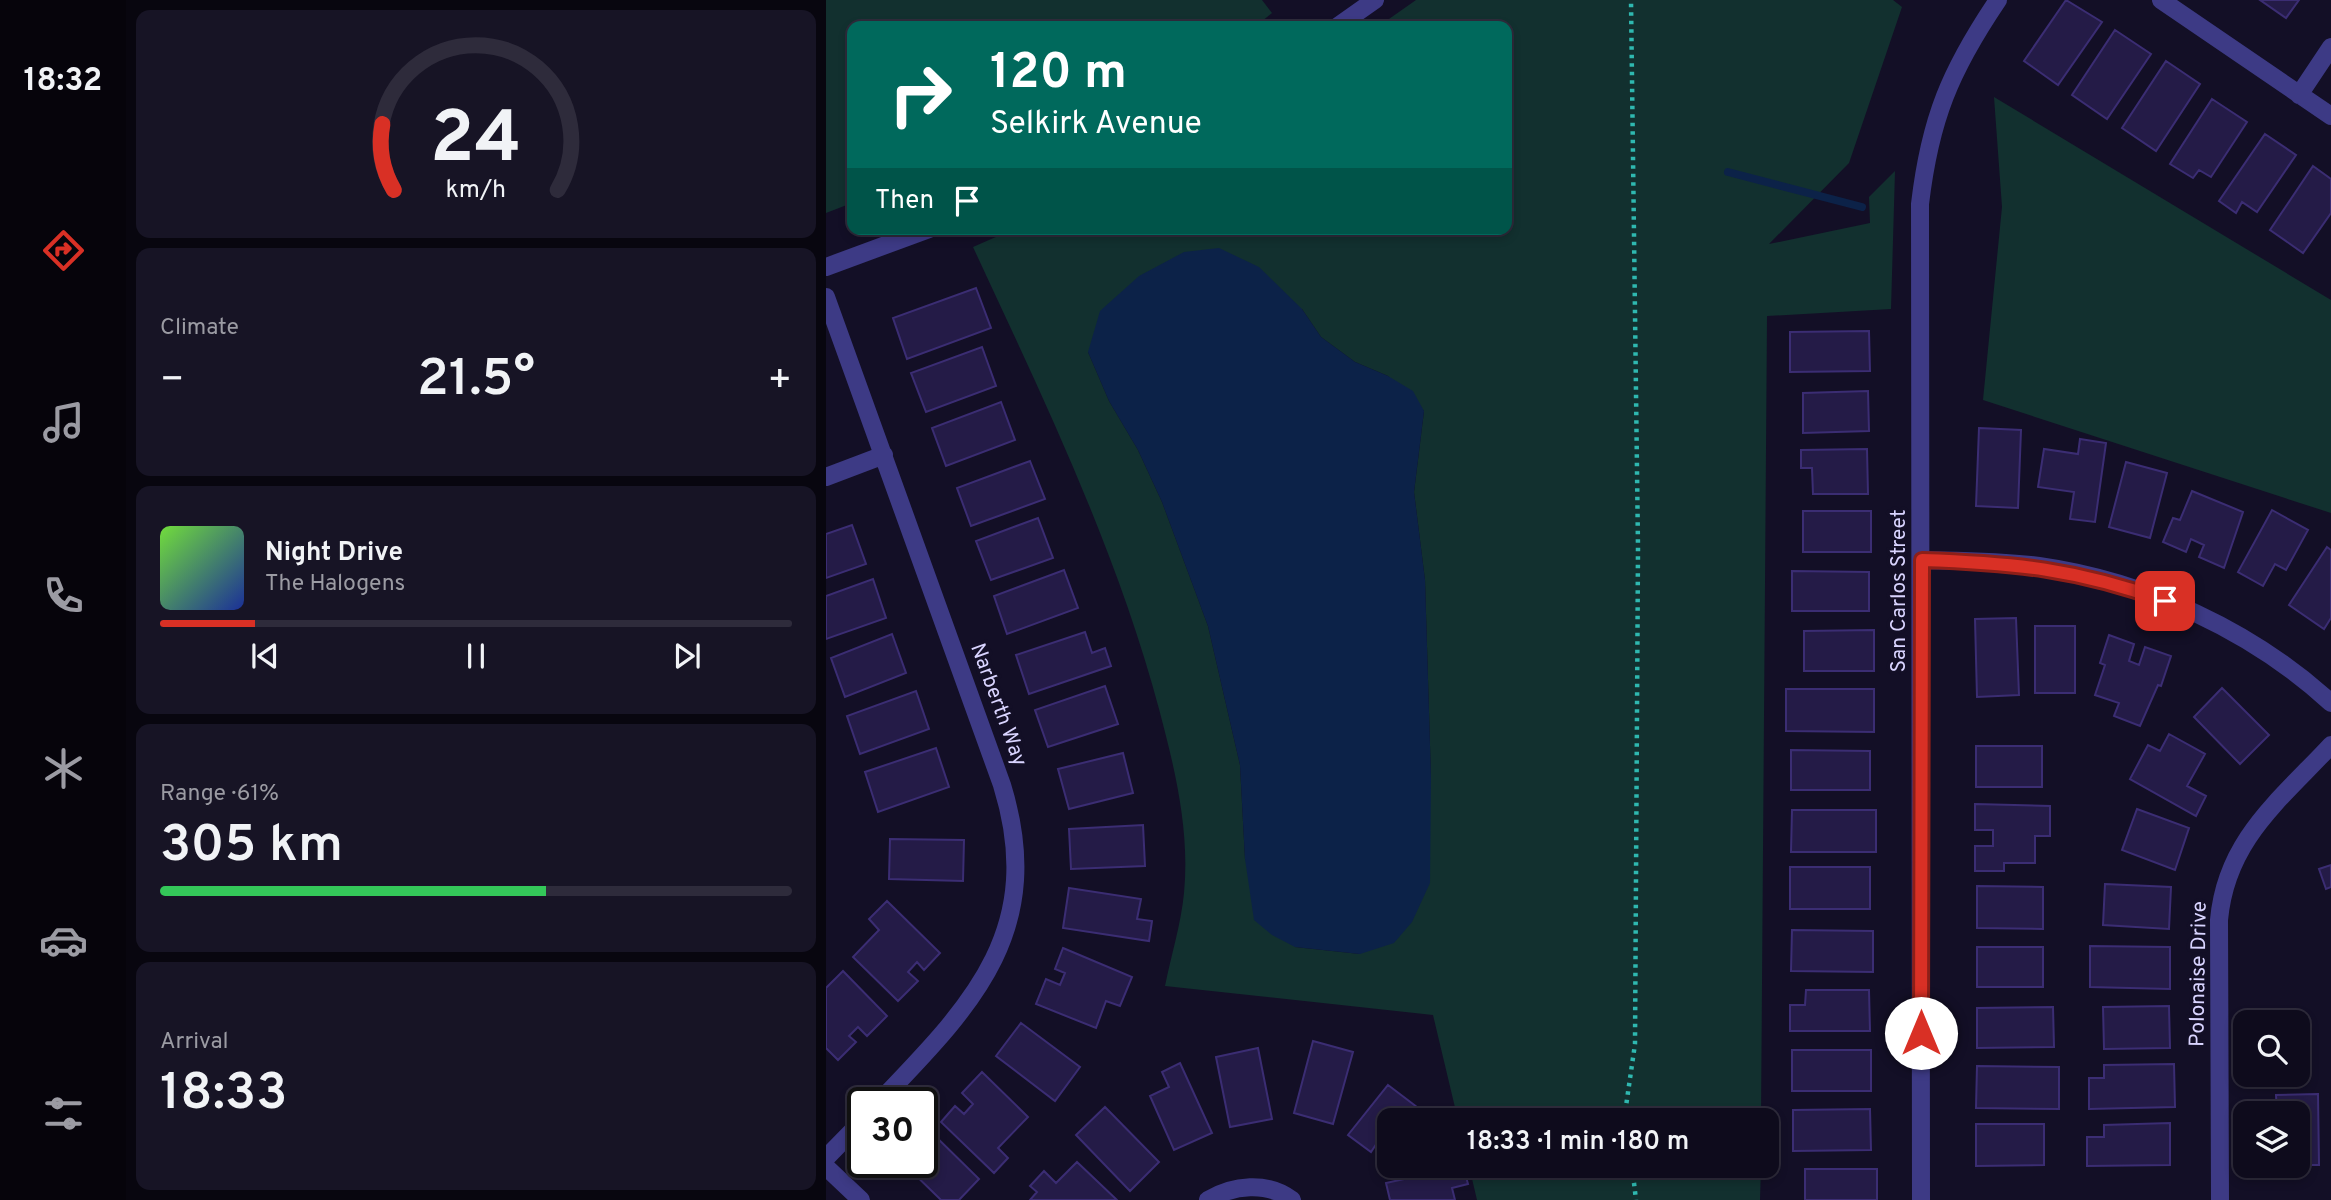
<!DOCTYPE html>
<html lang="en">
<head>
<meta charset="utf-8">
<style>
	:root { --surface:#0e0b1c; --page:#171425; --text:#f1f3f6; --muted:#9b9ba3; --line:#2e2b3b; --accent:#d93025 }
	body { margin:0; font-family:Overpass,sans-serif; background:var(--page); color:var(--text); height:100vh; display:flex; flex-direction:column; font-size:26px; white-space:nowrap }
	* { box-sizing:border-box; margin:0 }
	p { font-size:23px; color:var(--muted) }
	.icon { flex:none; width:38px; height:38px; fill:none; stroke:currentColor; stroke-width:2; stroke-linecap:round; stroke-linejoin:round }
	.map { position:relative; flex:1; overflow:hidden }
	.side { display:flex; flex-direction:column; gap:10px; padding:10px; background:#08060f; width:700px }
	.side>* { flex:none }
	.top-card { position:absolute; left:21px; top:21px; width:665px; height:214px; border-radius:14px; box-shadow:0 4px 10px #0003,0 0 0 2px var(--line); background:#00695c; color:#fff; overflow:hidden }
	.fabs { position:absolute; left:1407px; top:1010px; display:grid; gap:14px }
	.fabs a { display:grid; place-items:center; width:77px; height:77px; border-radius:14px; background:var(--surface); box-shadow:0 4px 10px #0003,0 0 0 2px var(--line); font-size:35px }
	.speed { position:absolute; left:21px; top:1087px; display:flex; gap:14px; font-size:35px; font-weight:700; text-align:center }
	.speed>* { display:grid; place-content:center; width:91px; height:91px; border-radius:50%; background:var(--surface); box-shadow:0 4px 10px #0003,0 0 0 2px var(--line); line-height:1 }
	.speed .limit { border:4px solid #111; border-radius:10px; background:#fff; color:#111 }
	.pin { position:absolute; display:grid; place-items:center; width:60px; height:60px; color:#fff; margin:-30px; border-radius:14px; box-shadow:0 4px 10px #0006 }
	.me { position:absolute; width:77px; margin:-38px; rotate:0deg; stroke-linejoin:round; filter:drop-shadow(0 0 5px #0008) }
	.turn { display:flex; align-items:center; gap:24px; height:147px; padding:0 28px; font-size:32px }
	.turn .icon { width:91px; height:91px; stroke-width:2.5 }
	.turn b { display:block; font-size:49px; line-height:60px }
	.then { display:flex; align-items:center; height:66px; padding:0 28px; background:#0003; gap:14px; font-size:26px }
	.big { font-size:52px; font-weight:600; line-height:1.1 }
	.side .tile { flex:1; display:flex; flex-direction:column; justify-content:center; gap:10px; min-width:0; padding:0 24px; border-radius:14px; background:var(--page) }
	.side .dial { align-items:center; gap:0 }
	.dial svg { height:182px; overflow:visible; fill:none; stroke:var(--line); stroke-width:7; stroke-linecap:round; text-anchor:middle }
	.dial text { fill:var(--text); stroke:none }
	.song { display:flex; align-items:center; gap:21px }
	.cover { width:84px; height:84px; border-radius:10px; background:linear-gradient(135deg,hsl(100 70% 55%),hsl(230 70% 35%)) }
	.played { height:7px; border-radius:4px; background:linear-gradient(90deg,var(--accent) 15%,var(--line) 15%) }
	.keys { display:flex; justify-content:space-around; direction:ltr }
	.heat { display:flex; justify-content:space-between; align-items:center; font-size:38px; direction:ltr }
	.charge { height:10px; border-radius:5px; background:linear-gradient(90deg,#34c759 61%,var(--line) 0) }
	.trip { position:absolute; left:551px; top:1108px; width:402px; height:70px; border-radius:14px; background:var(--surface); box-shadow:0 4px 10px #0003,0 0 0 2px var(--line); font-weight:600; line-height:70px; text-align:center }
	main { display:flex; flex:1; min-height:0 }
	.dock { display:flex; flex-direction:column; width:126px; justify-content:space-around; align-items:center; background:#06040b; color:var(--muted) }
	.dock .icon { width:49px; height:49px }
	.dock .selected { color:var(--accent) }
	.dock b { font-size:32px; color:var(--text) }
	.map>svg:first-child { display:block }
</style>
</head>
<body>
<main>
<nav class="dock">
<b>18:32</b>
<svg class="icon selected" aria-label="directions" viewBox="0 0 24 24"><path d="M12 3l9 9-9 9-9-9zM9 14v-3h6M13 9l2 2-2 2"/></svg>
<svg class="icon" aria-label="music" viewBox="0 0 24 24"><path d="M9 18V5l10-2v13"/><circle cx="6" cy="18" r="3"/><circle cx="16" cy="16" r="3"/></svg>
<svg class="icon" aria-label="phone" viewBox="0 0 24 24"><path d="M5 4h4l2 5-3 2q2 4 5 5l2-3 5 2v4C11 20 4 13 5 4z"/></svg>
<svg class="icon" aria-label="climate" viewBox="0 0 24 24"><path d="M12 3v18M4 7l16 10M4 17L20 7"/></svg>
<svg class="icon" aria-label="car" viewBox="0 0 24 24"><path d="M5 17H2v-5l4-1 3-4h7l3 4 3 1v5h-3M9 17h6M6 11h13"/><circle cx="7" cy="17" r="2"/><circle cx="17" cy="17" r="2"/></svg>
<svg class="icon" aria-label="filters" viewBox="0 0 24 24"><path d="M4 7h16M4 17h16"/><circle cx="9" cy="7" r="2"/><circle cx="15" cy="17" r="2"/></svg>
</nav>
<section class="side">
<div class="tile dial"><svg viewBox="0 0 100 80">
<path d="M14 69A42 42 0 1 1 86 69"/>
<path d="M14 69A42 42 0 0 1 9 40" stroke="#d93025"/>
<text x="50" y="56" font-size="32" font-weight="700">24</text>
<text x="50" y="72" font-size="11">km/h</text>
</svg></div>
<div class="tile"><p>Climate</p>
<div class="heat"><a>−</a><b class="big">21.5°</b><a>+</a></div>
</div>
<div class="tile">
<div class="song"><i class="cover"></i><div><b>Night Drive</b><p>The Halogens</p></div></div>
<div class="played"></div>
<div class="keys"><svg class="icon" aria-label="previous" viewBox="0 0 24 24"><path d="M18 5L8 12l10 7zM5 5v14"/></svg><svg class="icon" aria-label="pause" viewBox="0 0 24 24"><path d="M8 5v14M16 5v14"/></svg><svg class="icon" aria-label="next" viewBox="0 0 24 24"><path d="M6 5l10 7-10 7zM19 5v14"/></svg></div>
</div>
<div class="tile"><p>Range · 61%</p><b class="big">305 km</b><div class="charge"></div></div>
<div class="tile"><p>Arrival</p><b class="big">18:33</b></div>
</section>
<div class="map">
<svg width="1505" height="1200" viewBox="0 0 1505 1200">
	<rect width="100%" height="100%" fill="#130f26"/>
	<path fill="#12302f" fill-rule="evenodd" d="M0 0H436L446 13 430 26H26V203L0 213Z
		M590 0H1067L1076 7 1023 163 943 244 1044 223 1043 197 1069 171 1065 309 941 316 935 1120H632L607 1015 339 986C345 956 355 924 358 893 364 831 349 769 333 709 290 548 217 398 147 247L188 229H681V26H553ZM476 309 495 337 529 362 562 376 598 411 588 492 599 580 605 778 534 954 469 947 419 859 414 765 382 626 336 502 312 450 283 401 262 352Z
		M1168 97 1505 300V513L1157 400 1176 207Z
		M643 1166H935L934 1200H651Z"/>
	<path fill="#0c2248" d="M393 248 433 267 476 309 495 337 529 362 562 376 587 391 598 411 588 492 599 580 605 778 604 883 586 922 568 943 534 954 469 947 446 935 428 920 419 859 414 765 382 626 336 502 312 450 283 401 262 352 274 311 313 276 358 252Z"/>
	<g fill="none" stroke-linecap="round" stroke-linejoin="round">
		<path stroke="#0c2248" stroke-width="8" d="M902 172 1036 207"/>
	</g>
	<path fill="#241b47" stroke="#3b2d73" stroke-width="2" d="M1240 0 1276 22 1232 85 1198 61Z
		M1434 0H1473L1460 18Z
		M1289 30 1325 54 1281 119 1246 95Z
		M1340 61 1374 84 1330 151 1296 128Z
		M1386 99 1421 122 1385 177 1373 170 1367 178 1344 164Z
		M1439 134 1470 155 1431 212 1416 202 1410 213 1393 201Z
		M1487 166 1505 179V213L1477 253 1444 230Z
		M150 288 165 328 81 359 67 318Z
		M1043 331 1044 371 964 372V332Z
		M156 347 170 386 100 412 85 373Z
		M1042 391 1043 431 977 433V393Z
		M175 402 189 440 120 466 106 428Z
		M1153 428 1195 430 1192 508 1150 506Z
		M1254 439 1280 443 1269 522 1244 519 1248 492 1212 487 1218 449 1252 454Z
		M1041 449 1042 494H987L986 468H975V450Z
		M204 461 219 499 145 526 131 488Z
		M1300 462 1341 473 1324 538 1283 527Z
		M1366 491 1417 512 1398 568 1373 557 1378 545 1365 539 1360 552 1337 542 1347 518 1354 520Z
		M1446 510 1482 530 1460 570 1449 564 1437 586 1412 572Z
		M977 511H1045V552H977Z
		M212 518 227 558 165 580 150 541Z
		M26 525 40 564 0 578V534Z
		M1501 547 1505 550V618L1498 629 1463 605Z
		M238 570 252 608 181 634 168 596Z
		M966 571 1043 572V611H966Z
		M47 579 60 618 0 639V596Z
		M1190 618 1193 695 1151 697 1149 619Z
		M1209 626H1249V693H1209Z
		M1048 630V671H978V631Z
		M259 632 266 653 279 648 285 666 203 694 190 655Z
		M66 634 80 673 19 697 5 658Z
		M1283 635 1308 644 1303 661 1313 665 1319 647 1345 656 1335 686 1332 685 1314 726 1288 716 1293 703 1269 695 1279 665 1274 663Z
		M279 686 292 724 222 747 209 710Z
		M1396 688 1443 735 1414 764 1368 717Z
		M960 689H1048V732L960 731Z
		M90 691 103 729 34 754 21 716Z
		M1343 734 1379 754 1361 786 1380 796 1370 816 1304 779 1322 745 1334 751Z
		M1150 746H1216V787H1150Z
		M110 748 123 787 52 812 39 772Z
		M965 750 1044 751V790H965Z
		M297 753 307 793 243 809 232 769Z
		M1149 804 1224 806V836H1209V863H1178V871H1149V846H1167V830H1149Z
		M1311 809 1363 828 1349 870 1296 850Z
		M966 810H1050V852H965Z
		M317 825 319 866 245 869 243 829Z
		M64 839 138 840 137 881 63 879Z
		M1505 865V887L1500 889 1493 869Z
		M964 867H1044V909H964Z
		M1279 884 1345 887 1343 929 1277 925Z
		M1151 886 1217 887V929L1151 928Z
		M243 888 315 899 311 919 326 921 323 941 237 928Z
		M61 901 114 953 98 970 91 962 82 972 92 981 72 1001 27 957 53 930 43 919Z
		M966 930 1047 931V972L965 971Z
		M1264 946 1344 947V989L1264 987Z
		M1151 947H1217V987H1151Z
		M237 948 306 977 294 1006 280 1001 270 1028 210 1004 220 979 234 985 239 973 229 969Z
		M17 971 61 1016 41 1036 32 1027 23 1036 30 1042 12 1060 0 1048V988Z
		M980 990H1043L1044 1031H964V1005H979Z
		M1343 1006 1344 1048 1278 1049 1277 1007Z
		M1227 1007 1228 1047 1151 1048V1008Z
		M195 1023 254 1067 229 1101 170 1056Z
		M487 1041 527 1052 507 1124 468 1113Z
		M432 1048 446 1119 404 1127 390 1057Z
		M966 1050H1045V1091H966Z
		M354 1063 386 1133 348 1150 324 1096 343 1087 336 1072Z
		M1348 1064 1349 1107 1263 1109V1078H1278V1065Z
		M1151 1066 1233 1067V1109L1150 1108Z
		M156 1072 202 1117 172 1148 182 1158 168 1173 115 1122 129 1106 138 1114 147 1104 136 1093Z
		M562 1085 608 1120H564V1144L562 1147 553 1140 545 1152 522 1135Z
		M1492 1094 1493 1165H1472V1113H1451L1450 1095Z
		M279 1107 333 1162 304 1191 250 1135Z
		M1044 1109 1045 1150 967 1151V1110Z
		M1344 1123V1165L1261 1166V1137H1278V1125Z
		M1150 1124H1218V1165L1150 1166Z
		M100 1127 153 1179 133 1200H115L76 1162H96V1131Z
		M251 1162 291 1200H204L211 1192 204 1186 218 1171 230 1183Z
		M637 1166 642 1184 626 1188 629 1200H564L560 1183Z
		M979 1169H1051V1200H979Z"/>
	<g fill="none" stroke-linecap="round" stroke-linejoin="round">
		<path stroke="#2fb8b0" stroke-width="4.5" stroke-dasharray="3.5 5" stroke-linecap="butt" d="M798 1120 809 1044 812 548 805 0
			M806 1166 810 1200"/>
		<path stroke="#3d3a85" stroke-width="18" d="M1335 0 1505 116
			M1473 95 1505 47
			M0 297 176 785C221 931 146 1005 53 1102
			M0 477 58 455
			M1096 560C1135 561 1175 561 1213 566 1319 581 1427 631 1505 703
			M0 1158 37 1120
			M0 1167 35 1200
			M382 1200C407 1185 441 1181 466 1200
			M1095 1200 1094 204C1104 119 1124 71 1172 0
			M1394 1200 1393 920C1400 840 1454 800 1505 745"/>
		<path stroke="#3d3a85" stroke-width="18" d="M512 26 549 0
			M0 267 103 229"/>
	</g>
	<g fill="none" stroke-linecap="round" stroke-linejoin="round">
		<defs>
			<path id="route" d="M1095 1033 1096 560C1188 563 1251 569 1339 601"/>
		</defs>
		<use href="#route" stroke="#8d1f18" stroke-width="18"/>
		<use href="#route" stroke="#d93025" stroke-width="12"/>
	</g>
	<g text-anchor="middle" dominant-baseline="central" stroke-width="7" stroke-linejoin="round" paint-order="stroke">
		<g font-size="21" fill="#d9d4ff" stroke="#130f26">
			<text transform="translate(1073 591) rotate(-90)">San Carlos Street</text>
			<text transform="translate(172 705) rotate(70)">Narberth Way</text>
			<text transform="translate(1373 974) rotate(-89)">Polonaise Drive</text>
		</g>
	</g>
</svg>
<div class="fabs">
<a><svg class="icon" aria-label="search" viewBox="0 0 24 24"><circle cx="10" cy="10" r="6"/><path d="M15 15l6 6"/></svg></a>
<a><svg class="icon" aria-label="layers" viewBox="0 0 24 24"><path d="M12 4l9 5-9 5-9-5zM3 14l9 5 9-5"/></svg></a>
</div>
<div class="speed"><div class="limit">30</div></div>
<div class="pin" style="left:1339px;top:601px;background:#d93025"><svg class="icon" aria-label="arrive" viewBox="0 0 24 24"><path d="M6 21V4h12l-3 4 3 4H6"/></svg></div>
<svg class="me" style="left:1095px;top:1033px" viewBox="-20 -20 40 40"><circle r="19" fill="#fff"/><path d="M0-13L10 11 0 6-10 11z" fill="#d93025"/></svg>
<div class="trip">18:33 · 1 min · 180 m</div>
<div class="top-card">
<div class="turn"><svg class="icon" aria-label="right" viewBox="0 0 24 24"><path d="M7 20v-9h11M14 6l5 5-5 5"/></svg><div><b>120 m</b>Selkirk Avenue</div></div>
<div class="then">Then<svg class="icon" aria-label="arrive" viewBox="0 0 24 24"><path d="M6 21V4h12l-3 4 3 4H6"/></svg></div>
</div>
</div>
</main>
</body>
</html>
